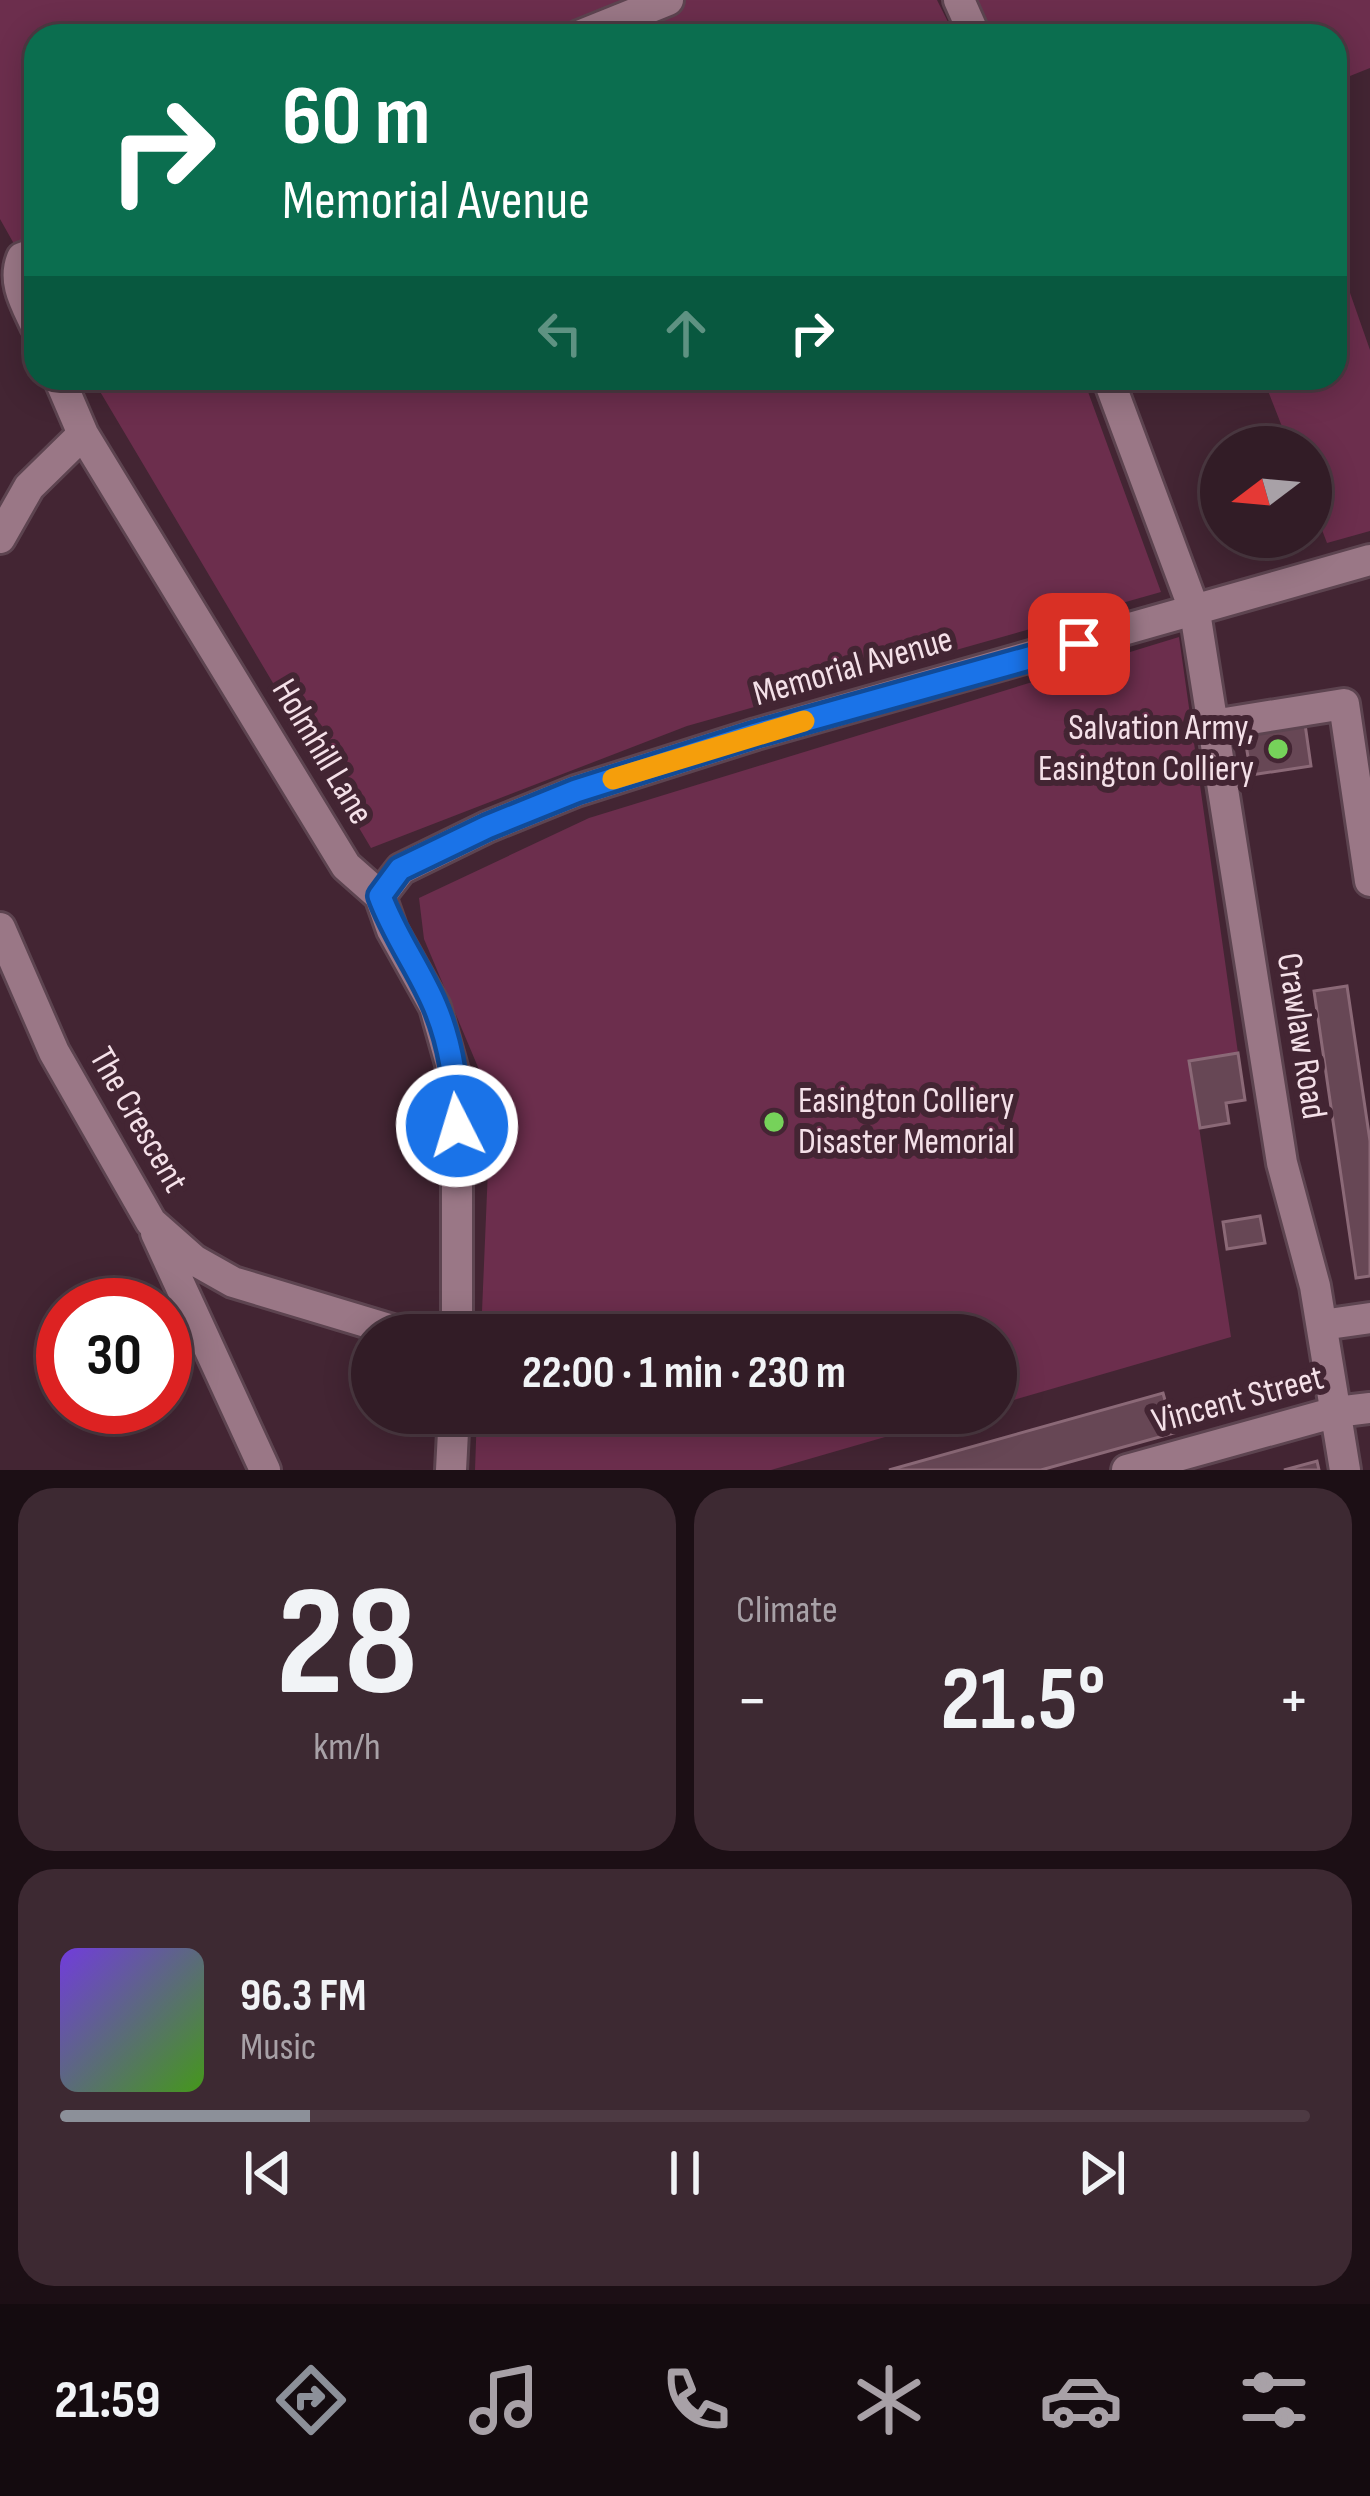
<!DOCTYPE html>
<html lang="en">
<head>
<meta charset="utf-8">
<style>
	:root { --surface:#321c26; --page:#3d2932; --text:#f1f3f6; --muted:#a8a1a7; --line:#4d3a43; --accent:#8c9099 }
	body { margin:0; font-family:"Sofia Sans Condensed",sans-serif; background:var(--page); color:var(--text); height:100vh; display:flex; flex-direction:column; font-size:45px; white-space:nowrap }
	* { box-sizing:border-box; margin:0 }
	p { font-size:39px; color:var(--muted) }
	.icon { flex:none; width:66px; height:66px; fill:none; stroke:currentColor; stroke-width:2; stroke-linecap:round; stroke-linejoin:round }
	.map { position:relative; height:1470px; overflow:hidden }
	.drawer { display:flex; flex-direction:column; gap:18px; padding:18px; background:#1c0f15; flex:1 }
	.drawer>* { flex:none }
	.banner { position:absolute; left:24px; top:24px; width:1323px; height:366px; border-radius:36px; box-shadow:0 6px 30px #0003,0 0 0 3px var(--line); background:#0b6e4f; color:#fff; overflow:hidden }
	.needle { width:78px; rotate:254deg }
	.controls { position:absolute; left:1200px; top:426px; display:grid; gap:24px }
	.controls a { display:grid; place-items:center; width:132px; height:132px; border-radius:50%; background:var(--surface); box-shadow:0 6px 30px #0003,0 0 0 3px var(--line); font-size:60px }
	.speed { position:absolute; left:36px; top:1278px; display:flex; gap:24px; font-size:60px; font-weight:700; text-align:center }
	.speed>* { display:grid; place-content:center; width:156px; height:156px; border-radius:50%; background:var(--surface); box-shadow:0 6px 30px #0003,0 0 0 3px var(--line); line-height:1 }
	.speed .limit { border:18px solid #d22; background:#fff; color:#111 }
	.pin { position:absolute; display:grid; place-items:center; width:102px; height:102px; color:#fff; margin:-51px; border-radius:24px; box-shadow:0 6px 18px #0006 }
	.me { position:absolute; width:132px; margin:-66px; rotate:355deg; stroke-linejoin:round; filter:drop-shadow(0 0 9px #0008) }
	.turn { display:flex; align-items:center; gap:42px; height:252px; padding:0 60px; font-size:54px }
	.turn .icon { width:156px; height:156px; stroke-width:2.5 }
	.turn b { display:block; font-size:84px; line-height:102px }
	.lanes { display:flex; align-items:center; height:114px; padding:0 60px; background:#0003; justify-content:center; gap:60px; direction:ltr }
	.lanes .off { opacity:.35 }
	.big { font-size:90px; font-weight:700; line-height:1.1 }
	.drawer .tile { flex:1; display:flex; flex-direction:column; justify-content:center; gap:18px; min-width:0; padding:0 42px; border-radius:36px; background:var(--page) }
	.drawer .dial { align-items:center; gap:0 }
	.dial b { font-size:156px; line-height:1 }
	.song { display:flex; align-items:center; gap:36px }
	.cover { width:144px; height:144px; border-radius:18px; background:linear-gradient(135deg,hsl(260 70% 55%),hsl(100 70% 35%)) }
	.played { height:12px; border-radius:6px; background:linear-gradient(90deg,var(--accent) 20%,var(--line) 20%) }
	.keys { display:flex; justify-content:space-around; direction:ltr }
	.heat { display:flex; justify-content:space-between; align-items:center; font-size:66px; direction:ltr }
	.drawer .tiles { flex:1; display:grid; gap:18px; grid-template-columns:1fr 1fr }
	.tile:last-child { grid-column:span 2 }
	.trip { position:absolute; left:351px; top:1314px; width:666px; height:120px; border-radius:60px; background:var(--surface); box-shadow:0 6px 30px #0003,0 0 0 3px var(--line); font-weight:700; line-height:120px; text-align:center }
	.tabs { display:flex; height:192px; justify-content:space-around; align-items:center; background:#140b0f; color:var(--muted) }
	.tabs .icon { width:84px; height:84px }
	.tabs .on { color:var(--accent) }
	.tabs b { font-size:54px; color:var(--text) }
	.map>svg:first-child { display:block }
</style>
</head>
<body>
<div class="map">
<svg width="1370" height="1470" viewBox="0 0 1370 1470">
	<rect width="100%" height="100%" fill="#432533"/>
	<path fill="#6c2e4d" d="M0 0H937L955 36H36V283L0 219Z
		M959 0H1370V68L1335 82V36H975Z
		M1335 250 1370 350V531L1327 543 1311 501V447H1290L1263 378H1335Z
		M92 378H1083L1161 592 687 726 371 848Z
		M1179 637 1238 1053 1189 1061 1231 1337 996 1405V1335H481L491 1098 424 939 419 898 589 818Z
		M477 1413H968L771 1470H475Z"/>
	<path fill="#674755" stroke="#8b6977" stroke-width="3" d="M1305 724 1311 766 1251 775 1244 733Z
		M1347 986 1370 1141V1276L1356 1278 1314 991Z
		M1238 1053 1245 1100 1226 1103 1229 1123 1200 1128 1189 1061Z
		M1260 1216 1265 1243 1227 1249 1223 1222Z
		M1163 1393 1174 1433 1041 1470H889Z
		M1317 1461 1319 1470H1284Z"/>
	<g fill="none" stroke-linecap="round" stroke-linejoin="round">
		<defs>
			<path id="minor" d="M959 0 975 36
				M579 36 668 0
				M36 253 22 258C12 282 26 304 36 326
				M59 378 83 434 346 866 380 896 392 930 435 1007 457 1085V1335
				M1108 378 1195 612 1282 1163 1315 1286 1345 1470
				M0 538 29 487 83 434
				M1213 725 1344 704 1370 881
				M380 896 401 869 487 827 576 791 756 734 1370 560
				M0 928 54 1052 151 1222 194 1260 233 1282 409 1335
				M156 1233 265 1470
				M1322 1325 1370 1318
				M451 1470 454 1413
				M1127 1470 1336 1412 1370 1408"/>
		</defs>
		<use href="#minor" stroke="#5d4450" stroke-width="36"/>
		<use href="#minor" stroke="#9a7786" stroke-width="30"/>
	</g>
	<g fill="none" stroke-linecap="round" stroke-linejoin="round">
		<defs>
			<path id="route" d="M457 1126C457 1086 451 1044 435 1006 419 968 394 935 380 896L400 869 487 827 576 791 756 734 1079 644"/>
		</defs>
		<use href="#route" stroke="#114b97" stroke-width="30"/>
		<use href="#route" stroke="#1a73e8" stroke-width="21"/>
		<path stroke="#f59e0b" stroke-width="21" d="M613 779 804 721"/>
	</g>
	<g fill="#76d25a" stroke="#432533" stroke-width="4.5">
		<circle cx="1278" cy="749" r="12"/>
		<circle cx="774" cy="1122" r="12"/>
	</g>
	<g text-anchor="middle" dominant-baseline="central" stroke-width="12" stroke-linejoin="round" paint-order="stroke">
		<g font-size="36" fill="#f4e0e8" stroke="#432533">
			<text transform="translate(853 667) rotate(-16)">Memorial Avenue</text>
			<text transform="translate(322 752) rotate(59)">Holmhill Lane</text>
			<text transform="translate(1301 1036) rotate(81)">Crawlaw Road</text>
			<text transform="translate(138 1120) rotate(60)">The Crescent</text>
			<text transform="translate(1238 1400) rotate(-15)">Vincent Street</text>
		</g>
		<g font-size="36" fill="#f4e0e8" stroke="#432533" text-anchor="end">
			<text x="1254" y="728">Salvation Army,<tspan x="1254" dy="41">Easington Colliery</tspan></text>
			<text x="798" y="1101" text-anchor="start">Easington Colliery<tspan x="798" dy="41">Disaster Memorial</tspan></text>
		</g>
	</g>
</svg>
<div class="controls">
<a><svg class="needle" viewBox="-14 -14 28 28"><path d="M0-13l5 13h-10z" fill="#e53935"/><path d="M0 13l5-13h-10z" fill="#a8a1a7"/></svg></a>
</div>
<div class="speed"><div class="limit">30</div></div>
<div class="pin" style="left:1079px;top:644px;background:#d93025"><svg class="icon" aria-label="arrive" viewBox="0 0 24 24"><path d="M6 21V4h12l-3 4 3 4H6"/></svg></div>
<svg class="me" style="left:457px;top:1126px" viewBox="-20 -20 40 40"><circle r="17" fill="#1a73e8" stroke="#fff" stroke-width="3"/><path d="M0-11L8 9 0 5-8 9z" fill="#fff"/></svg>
<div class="trip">22:00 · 1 min · 230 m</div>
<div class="banner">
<div class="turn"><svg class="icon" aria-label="right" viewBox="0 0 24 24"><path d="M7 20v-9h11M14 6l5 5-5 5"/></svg><div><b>60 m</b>Memorial Avenue</div></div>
<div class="lanes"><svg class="icon off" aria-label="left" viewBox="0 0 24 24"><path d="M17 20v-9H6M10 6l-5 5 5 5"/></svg><svg class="icon off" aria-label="ahead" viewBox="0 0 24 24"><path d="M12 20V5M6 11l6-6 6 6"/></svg><svg class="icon" aria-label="right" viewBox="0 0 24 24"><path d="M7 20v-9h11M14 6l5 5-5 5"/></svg></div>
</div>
</div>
<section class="drawer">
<div class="tiles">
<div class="tile dial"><b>28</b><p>km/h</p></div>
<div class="tile"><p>Climate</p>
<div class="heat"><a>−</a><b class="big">21.5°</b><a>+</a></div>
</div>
<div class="tile">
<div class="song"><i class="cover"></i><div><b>96.3 FM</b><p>Music</p></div></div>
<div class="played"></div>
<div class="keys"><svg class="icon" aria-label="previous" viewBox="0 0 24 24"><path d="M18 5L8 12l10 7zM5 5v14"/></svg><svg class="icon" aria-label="pause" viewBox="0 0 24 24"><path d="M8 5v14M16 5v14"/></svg><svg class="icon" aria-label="next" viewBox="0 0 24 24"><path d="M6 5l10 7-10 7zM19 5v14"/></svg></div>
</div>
</div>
</section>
<nav class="tabs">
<b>21:59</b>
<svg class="icon on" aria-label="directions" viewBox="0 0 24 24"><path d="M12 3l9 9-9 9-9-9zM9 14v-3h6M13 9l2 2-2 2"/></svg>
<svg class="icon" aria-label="music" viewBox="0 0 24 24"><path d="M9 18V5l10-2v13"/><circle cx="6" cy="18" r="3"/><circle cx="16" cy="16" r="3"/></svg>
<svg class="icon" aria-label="phone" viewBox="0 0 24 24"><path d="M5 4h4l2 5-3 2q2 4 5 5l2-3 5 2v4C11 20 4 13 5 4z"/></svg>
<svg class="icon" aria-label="climate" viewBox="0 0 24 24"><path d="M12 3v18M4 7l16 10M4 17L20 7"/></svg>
<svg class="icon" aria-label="car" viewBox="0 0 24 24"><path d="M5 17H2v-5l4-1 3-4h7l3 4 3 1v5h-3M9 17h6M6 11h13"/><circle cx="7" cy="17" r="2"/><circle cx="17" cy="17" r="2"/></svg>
<svg class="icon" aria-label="filters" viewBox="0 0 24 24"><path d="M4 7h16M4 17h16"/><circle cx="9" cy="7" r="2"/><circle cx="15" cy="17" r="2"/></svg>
</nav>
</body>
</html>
